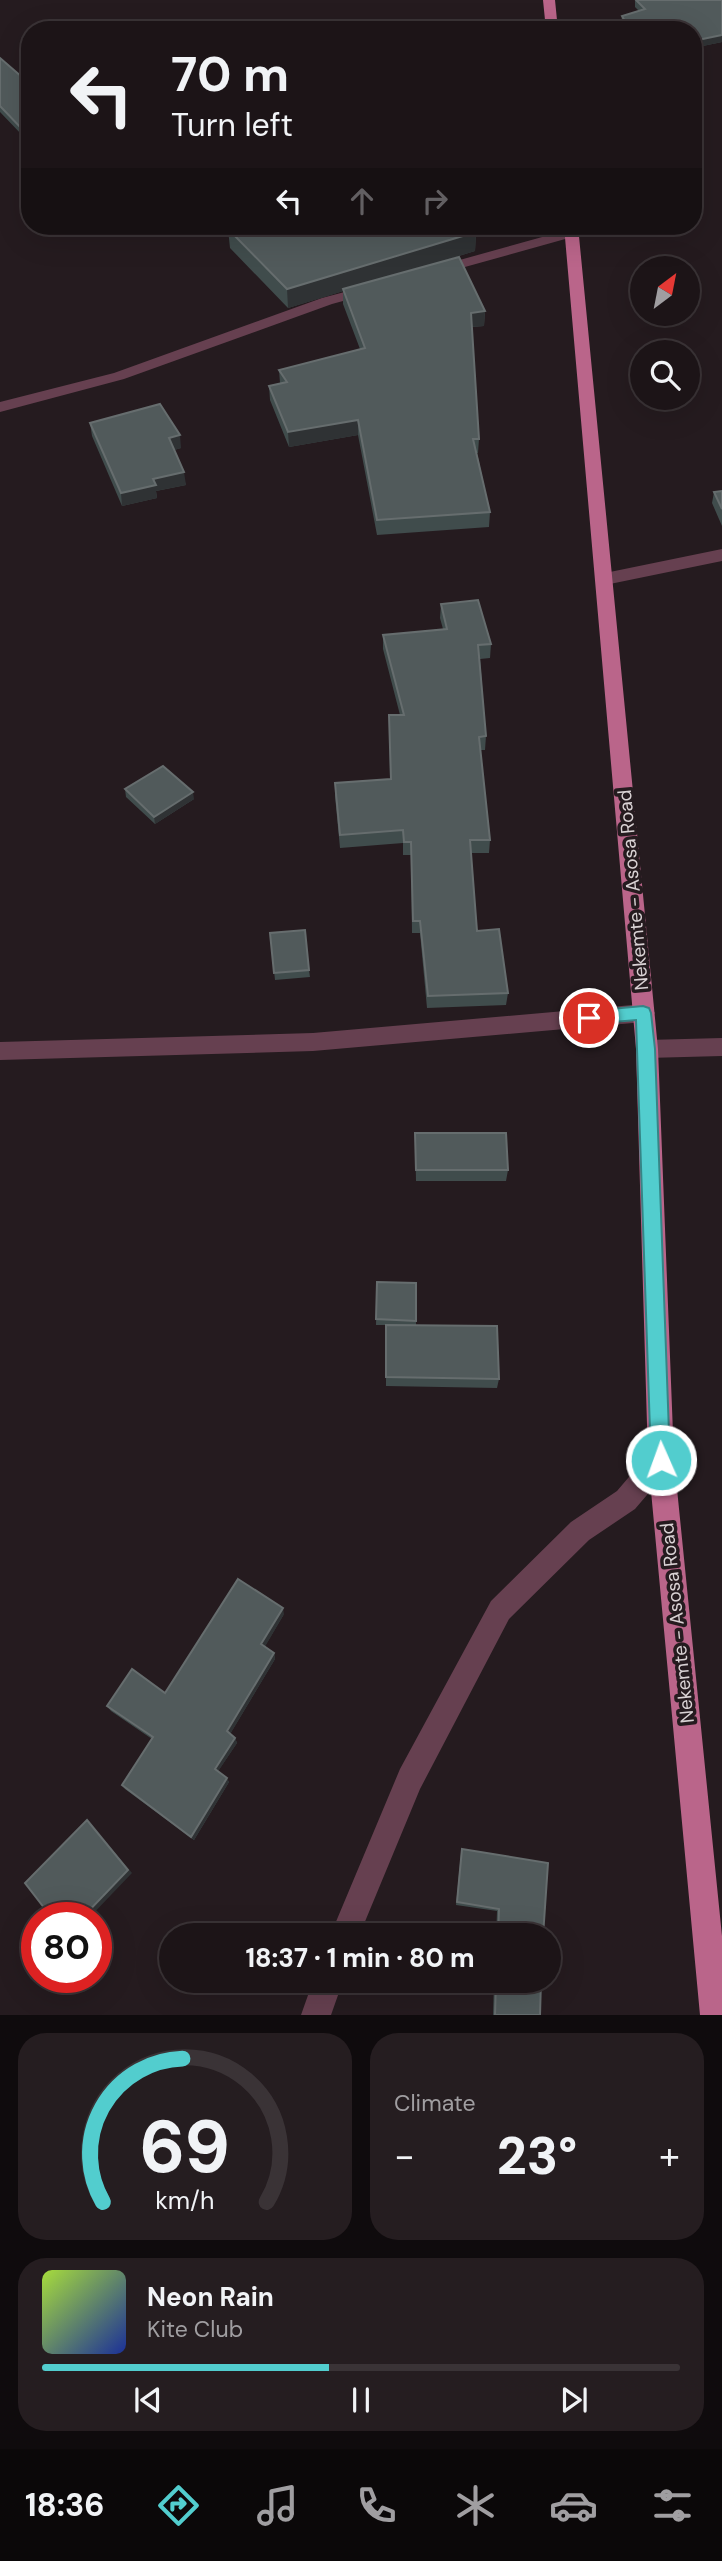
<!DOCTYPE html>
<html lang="en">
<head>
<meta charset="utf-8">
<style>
	:root { --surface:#1c1417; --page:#251d20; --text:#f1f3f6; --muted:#a09ea1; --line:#3a3336; --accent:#52cdce }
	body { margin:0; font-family:"DM Sans",sans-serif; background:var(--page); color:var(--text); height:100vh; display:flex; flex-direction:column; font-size:26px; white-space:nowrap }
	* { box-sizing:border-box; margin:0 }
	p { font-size:23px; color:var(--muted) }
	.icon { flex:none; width:38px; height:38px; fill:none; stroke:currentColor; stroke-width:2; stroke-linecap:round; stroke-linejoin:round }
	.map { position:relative; height:2015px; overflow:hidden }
	.sheet { display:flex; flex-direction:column; gap:18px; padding:18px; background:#0f0b0d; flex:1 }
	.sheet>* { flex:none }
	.banner { position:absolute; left:21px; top:21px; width:681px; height:214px; border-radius:28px; box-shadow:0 7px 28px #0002,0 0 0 2px var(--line); background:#1c1417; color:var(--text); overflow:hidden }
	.needle { width:46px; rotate:32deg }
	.controls { position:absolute; left:630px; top:256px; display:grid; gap:14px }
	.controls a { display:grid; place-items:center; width:70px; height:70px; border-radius:50%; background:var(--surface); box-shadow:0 7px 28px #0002,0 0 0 2px var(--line); font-size:35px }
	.speed { position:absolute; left:21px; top:1902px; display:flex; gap:14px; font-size:35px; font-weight:700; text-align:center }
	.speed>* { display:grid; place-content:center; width:91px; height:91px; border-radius:50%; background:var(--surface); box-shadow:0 7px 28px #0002,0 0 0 2px var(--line); line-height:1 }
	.speed .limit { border:10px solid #d22; background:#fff; color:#111 }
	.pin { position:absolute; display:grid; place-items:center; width:60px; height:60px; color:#fff; margin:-30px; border:4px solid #fff; border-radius:50%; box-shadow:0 2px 7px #0007 }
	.me { position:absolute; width:77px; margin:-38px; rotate:358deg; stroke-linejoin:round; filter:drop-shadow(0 0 5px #0008) }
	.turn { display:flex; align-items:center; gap:24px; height:147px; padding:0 35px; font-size:32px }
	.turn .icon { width:91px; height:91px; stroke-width:2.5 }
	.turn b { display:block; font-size:49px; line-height:60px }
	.lanes { display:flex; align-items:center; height:66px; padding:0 35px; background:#0003; justify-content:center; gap:35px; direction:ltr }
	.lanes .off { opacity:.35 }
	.big { font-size:52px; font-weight:800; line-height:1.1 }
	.sheet .widget { flex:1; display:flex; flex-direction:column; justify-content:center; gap:10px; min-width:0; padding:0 24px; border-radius:28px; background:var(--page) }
	.sheet .dial { align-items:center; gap:0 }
	.dial svg { height:182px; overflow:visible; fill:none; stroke:var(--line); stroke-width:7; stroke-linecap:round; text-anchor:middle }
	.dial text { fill:var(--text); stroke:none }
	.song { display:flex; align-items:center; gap:21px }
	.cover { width:84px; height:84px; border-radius:10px; background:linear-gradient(135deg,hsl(80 70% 55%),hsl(230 70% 35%)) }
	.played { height:7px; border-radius:4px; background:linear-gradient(90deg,var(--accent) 45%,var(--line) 45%) }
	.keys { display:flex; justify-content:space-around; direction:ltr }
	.heat { display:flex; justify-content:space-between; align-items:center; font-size:38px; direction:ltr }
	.sheet .tiles { flex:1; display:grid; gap:18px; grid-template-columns:1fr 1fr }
	.widget:last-child { grid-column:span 2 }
	.trip { position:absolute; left:159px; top:1923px; width:402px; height:70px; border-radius:35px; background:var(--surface); box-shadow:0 7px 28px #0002,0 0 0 2px var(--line); font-weight:800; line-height:70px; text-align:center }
	.tab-bar { display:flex; height:112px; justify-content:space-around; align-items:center; background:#0b0809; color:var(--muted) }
	.tab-bar .icon { width:49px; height:49px }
	.tab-bar .active { color:var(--accent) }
	.tab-bar b { font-size:32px; color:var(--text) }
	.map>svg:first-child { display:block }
</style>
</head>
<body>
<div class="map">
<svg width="722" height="2015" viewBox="0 0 722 2015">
	<rect width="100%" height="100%" fill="#251b1f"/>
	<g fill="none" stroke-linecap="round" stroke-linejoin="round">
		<path fill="#664050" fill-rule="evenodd" d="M571 229 578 233 576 236 436 275 429 271 431 268Z
			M371 285 376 286 378 289 376 292 332 304 124 379 0 412V402L114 373 322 298Z
			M722 549V561L605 585 596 579 605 573Z
			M644 1004 651 1007 655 1013 651 1019 644 1022 313 1051 0 1060V1042L313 1033Z
			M722 1038V1056L647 1058 639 1055 636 1049 639 1043 647 1040Z"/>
		<path fill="#664050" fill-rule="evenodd" d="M661 1447 670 1450 674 1459 670 1468 635 1509 589 1540 509 1619 420 1789 359 1936H330L400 1769 491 1601 571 1522 617 1491 652 1450Z
			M313 1981H343L331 2015H301Z"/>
		<path fill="#ba658a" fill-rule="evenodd" d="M543 0H555L558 30H546Z
			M564 226H578L658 1049 674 1459 722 1936V2015H700L648 1459 636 1049Z"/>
	</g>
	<path fill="#404c4c" d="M635 0 722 42 693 48V30H625L621 24 622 16 639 11 635 7Z
		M0 58 30 84 23 136 0 112Z
		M228 229 476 232 475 251 423 267 485 311 484 326 472 327 479 439 478 453H477L490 512 489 527 377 535 358 435 289 447 270 400 269 386 280 383 279 370 360 349 343 304V291L288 308 230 248Z
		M90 423 181 448 174 450 186 485 156 491 157 498 122 506 92 436Z
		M722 491V526L712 503 714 492Z
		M441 604 491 644 490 658 480 659 486 736 485 750H480L490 840 489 853H471L477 931 508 993 506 1005 427 1008 420 933H412L411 855H403V843L340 848 335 796V783L390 779 389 715H400L383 649V635L443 629 440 618Z
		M125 789 194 799 155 824 126 797Z
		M270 933 309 970 310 977 275 980Z
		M415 1133 508 1170 506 1181H416Z
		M377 1282 416 1283V1325L499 1379 497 1388 386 1386V1325H390H376Z
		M284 1614 265 1646 274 1653 275 1659 230 1734 235 1738 237 1743 218 1771 229 1782 194 1840 125 1789 122 1785 152 1739 111 1711 107 1706 165 1693Z
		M462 1849 543 1936H496L497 1911 456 1905 461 1853Z
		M494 1981H541L540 2015H493Z"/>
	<path fill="#2f3234" d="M722 35V42L693 48V41Z
		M30 125V133L23 136 22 129Z
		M476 232 475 251 288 308 287 289Z
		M485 311 484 326 470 327 471 313Z
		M358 420V435L289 447 288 432Z
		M180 435 181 448 171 451 169 438Z
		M184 472 186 485 156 491 157 498 122 506 121 493 153 479Z
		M193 792 194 799 155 824 154 817Z
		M283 1608 284 1614 263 1650 261 1644Z
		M274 1653 275 1659 229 1736 227 1731Z
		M235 1738 237 1743 217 1773 215 1769Z
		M227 1778 229 1782 194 1840 191 1837Z
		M87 1820 132 1873 89 1918H82Z"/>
	<path fill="#515a5b" stroke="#666d6e" stroke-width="2" d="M636 0H722V35L693 41V30H630L622 16 645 9Z
		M0 58 30 84V125L22 129 0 106Z
		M239 226H469L476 232 287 289 228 229Z
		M459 257 485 311 471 313 479 439H473L490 512 377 520 358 420 288 432 269 386 287 382 279 370 365 348 343 289Z
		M160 404 180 435 169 438 184 472 153 479 156 485 121 493 90 423Z
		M722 491V509L714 492Z
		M478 600 491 644 478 645 486 736 479 737 490 840H470L477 931 499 929 508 993 428 996 420 921H413L411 842H404L403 830 340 835 335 783 391 779 389 715H404L383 635 447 629 441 604Z
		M163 766 193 792 154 817 125 789Z
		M305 930 309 970 274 973 270 933Z
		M415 1133H506L508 1170H416Z
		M377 1282 416 1283V1321L376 1319Z
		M386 1325 497 1326 499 1379 386 1377Z
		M238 1579 283 1608 261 1644 274 1653 227 1731 235 1738 215 1769 227 1778 191 1837 122 1785 153 1737 107 1706 132 1669 165 1693Z
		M87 1820 128 1870 82 1918H52L25 1883Z
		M462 1849 548 1863 543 1936H498L499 1909 457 1902Z
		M496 1981H541L540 2015H495Z"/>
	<path fill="#52cdce" stroke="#358586" stroke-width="2" d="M643 1006 649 1008 651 1013 655 1049 670 1460 667 1466 661 1469 654 1466 651 1460 636 1020 589 1024 583 1022 581 1018 583 1013 589 1011Z"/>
	<g text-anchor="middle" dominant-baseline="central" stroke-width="7" stroke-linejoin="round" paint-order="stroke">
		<g font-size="19" fill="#d9d2d4" stroke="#251b1f">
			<text transform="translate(633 890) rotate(-95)">Nekemte - Asosa Road</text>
			<text transform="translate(677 1623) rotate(-96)">Nekemte - Asosa Road</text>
		</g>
	</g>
</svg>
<div class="controls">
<a><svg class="needle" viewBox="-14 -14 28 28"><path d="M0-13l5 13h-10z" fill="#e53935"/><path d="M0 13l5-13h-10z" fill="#a09ea1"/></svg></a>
<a><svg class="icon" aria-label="search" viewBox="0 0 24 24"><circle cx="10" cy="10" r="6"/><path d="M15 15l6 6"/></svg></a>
</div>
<div class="speed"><div class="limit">80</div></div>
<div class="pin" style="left:589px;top:1018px;background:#d93025"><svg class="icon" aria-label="arrive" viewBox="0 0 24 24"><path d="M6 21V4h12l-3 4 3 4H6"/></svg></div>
<svg class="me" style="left:661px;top:1460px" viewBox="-20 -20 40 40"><circle r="17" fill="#52cdce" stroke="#fff" stroke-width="3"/><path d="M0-11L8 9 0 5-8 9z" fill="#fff"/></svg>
<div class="trip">18:37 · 1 min · 80 m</div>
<div class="banner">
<div class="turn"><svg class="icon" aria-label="left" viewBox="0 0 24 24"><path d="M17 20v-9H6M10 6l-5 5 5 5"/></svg><div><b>70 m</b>Turn left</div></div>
<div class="lanes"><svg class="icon" aria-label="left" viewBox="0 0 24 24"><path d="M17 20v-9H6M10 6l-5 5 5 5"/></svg><svg class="icon off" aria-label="ahead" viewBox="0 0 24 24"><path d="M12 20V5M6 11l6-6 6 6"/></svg><svg class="icon off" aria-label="right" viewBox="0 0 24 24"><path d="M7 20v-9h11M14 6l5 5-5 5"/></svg></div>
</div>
</div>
<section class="sheet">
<div class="tiles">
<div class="widget dial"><svg viewBox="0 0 100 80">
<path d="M14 69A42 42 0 1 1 86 69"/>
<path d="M14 69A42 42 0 0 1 49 6" stroke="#52cdce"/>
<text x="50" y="56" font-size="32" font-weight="700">69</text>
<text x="50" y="72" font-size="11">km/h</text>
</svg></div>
<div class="widget"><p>Climate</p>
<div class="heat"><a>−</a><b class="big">23°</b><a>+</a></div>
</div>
<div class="widget">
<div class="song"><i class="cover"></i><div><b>Neon Rain</b><p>Kite Club</p></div></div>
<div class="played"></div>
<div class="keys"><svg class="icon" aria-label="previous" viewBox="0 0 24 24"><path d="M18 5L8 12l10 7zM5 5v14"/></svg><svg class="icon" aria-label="pause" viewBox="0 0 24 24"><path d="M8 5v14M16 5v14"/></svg><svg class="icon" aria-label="next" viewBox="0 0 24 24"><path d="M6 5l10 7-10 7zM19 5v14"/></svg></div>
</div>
</div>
</section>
<nav class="tab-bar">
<b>18:36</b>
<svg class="icon active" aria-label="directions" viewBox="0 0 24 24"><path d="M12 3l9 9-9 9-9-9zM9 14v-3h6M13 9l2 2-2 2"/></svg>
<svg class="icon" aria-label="music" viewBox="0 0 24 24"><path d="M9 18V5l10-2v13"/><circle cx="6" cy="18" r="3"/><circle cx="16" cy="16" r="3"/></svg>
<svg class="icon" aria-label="phone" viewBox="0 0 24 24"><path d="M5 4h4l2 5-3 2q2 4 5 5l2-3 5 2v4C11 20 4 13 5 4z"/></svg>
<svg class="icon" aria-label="climate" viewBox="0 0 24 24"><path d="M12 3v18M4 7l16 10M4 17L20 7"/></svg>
<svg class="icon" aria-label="car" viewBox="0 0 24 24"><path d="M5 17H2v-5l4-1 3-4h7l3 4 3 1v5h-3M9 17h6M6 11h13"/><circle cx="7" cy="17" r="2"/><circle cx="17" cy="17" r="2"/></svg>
<svg class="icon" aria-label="filters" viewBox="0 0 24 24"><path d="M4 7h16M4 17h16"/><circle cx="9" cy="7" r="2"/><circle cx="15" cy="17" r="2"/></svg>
</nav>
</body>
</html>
